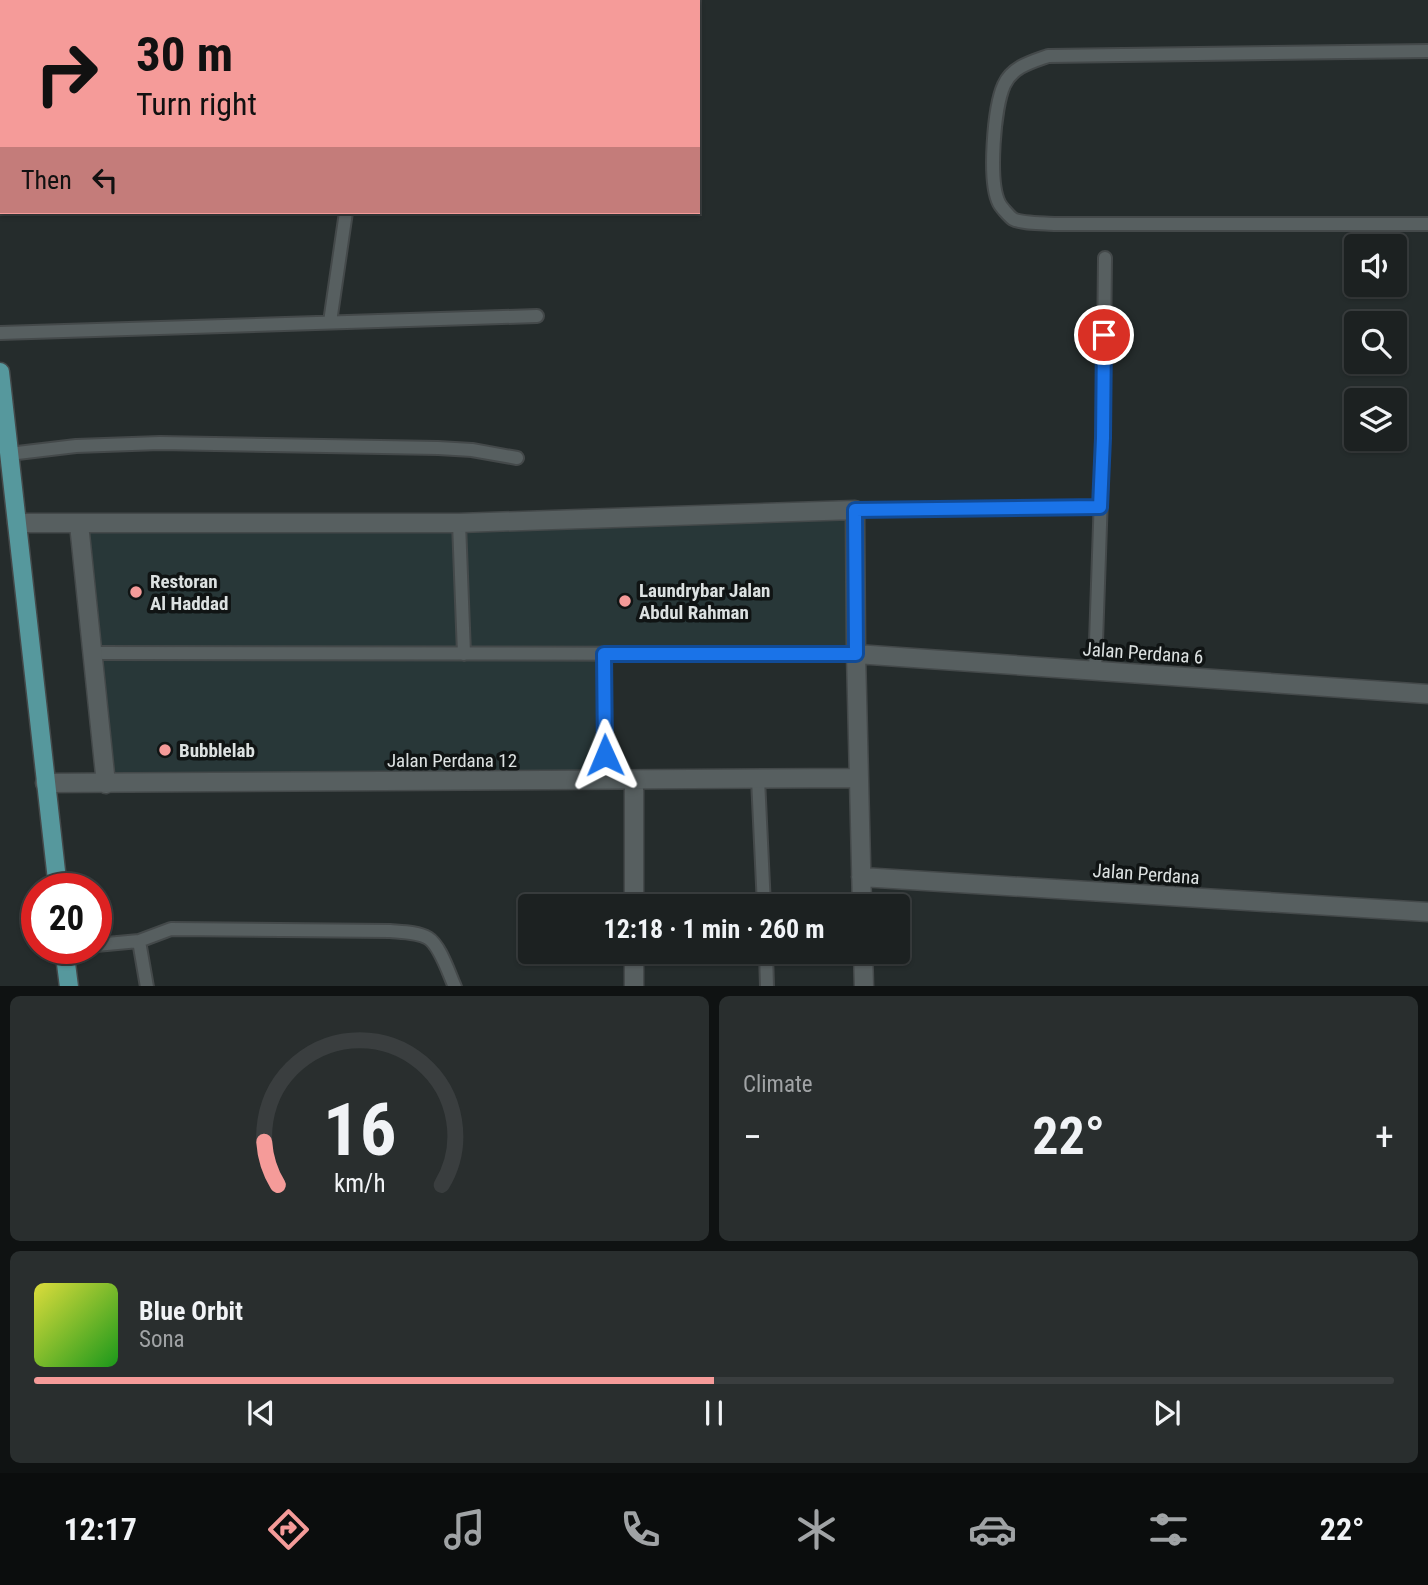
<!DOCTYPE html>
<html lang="en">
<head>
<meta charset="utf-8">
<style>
	:root { --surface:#1c2121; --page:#292e2e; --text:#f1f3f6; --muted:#a0a3a5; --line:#3a3e3f; --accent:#f59b99 }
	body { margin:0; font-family:"Roboto Condensed",sans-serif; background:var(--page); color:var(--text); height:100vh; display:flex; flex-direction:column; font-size:26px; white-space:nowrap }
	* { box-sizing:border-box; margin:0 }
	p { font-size:23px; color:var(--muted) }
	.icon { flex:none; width:38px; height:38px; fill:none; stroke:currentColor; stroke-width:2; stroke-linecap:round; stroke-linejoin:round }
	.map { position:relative; height:986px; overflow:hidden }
	.drawer { display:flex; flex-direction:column; gap:10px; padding:10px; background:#0f1212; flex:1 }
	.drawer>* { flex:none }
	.guide { position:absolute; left:0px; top:0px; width:700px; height:214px; box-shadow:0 2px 5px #0004,0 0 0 2px var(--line); background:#f59b99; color:#111; overflow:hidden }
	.buttons { position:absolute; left:1344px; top:234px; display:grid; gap:14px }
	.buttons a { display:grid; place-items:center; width:63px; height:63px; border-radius:7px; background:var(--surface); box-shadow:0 2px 5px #0004,0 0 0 2px var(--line); font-size:35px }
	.speed { position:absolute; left:21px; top:873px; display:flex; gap:14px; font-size:35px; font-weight:700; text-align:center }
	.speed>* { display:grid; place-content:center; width:91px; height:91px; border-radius:50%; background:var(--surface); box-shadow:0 2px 5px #0004,0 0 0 2px var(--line); line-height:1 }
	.speed .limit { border:10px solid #d22; background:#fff; color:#111 }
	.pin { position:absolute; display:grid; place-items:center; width:60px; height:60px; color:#fff; margin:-30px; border:4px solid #fff; border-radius:50%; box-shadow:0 2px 7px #0007 }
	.me { position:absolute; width:77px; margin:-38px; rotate:359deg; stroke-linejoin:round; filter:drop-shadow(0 0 5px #0008) }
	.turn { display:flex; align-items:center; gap:24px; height:147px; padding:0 21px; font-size:32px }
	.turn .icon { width:91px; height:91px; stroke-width:2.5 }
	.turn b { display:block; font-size:49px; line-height:60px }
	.then { display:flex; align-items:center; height:66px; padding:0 21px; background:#0003; gap:14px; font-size:26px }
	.big { font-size:52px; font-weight:700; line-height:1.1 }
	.drawer .widget { flex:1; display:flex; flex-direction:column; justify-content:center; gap:10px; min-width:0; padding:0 24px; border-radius:10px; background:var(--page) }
	.drawer .dial { align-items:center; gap:0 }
	.dial svg { height:182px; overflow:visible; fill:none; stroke:var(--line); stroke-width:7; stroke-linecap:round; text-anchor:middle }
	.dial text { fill:var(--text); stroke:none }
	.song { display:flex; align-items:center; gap:21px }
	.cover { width:84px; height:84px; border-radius:10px; background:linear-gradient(135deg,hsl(60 70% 55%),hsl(120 70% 35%)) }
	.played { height:7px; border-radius:4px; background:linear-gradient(90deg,var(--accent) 50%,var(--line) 50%) }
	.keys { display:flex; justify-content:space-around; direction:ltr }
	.heat { display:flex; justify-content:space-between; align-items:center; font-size:38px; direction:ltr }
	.drawer .tiles { flex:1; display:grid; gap:10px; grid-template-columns:1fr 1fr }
	.widget:last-child { grid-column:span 2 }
	.trip { position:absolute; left:518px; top:894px; width:392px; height:70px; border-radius:7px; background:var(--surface); box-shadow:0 2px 5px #0004,0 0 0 2px var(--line); font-weight:700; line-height:70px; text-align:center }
	.tabs { display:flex; height:112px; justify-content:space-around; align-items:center; background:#0b0d0d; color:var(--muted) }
	.tabs .icon { width:49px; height:49px }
	.tabs .on { color:var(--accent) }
	.tabs b { font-size:32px; color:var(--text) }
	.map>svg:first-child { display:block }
</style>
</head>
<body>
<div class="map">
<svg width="1428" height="987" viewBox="0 0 1428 987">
	<rect width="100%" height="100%" fill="#252c2c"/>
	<path fill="#283738" d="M846 519 847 648 599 649V771L113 774 88 532H468Z"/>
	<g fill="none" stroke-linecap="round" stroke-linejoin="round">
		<defs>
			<path id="lane" d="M1428 51 1048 56C1031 62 1012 67 1004 85 994 107 988 181 999 203 1001 207 1009 216 1013 219 1022 224 1046 223 1056 224H1428
				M0 109H2
				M330 322 346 212
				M0 333 537 316
				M9 454 76 446 160 443 438 448 472 450 517 458
				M855 510 1100 507
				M459 523 464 654
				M92 653 856 654
				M604 654 606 780
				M1095 671 1103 438 1105 258
				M758 779 764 906
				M139 941 171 929 390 931C402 932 418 932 428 938 440 945 449 974 455 987
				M96 945 139 941 147 987
				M766 952 767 987"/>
			<path id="street" d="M94 2 97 0
				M0 12H2
				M17 523H459L855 510 856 654 862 906
				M79 524 106 784
				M856 654 1428 694
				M45 783 859 778
				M861 877 1428 912
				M634 906V780
				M863 952 864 987
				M634 987V952"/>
			<path id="primary" d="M0 372 58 889
				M64 948 69 987"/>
		</defs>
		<use href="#lane" stroke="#44494a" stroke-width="16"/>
		<use href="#street" stroke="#44494a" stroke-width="21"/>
		<use href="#primary" stroke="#44494a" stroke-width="21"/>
		<use href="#lane" stroke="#575f60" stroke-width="12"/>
		<use href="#street" stroke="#575f60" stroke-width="18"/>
		<use href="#primary" stroke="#56989d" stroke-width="18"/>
	</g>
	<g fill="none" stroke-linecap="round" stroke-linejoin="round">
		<defs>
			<path id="route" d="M605 755 604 654H856L855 510 1100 507 1103 438 1104 335"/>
		</defs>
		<use href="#route" stroke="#114b97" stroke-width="18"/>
		<use href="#route" stroke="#1a73e8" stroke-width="12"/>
	</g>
	<g fill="#f59b99" stroke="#101414" stroke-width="2.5">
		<circle cx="136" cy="592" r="7"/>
		<circle cx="625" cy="601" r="7"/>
		<circle cx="165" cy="750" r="7"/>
	</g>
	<g text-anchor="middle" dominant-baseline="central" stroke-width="7" stroke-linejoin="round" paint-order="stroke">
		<g font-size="19" font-weight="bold" fill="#dce1e1" stroke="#101414" text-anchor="start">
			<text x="150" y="581">Restoran<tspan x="150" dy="22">Al Haddad</tspan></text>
			<text x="639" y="590">Laundrybar Jalan<tspan x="639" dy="22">Abdul Rahman</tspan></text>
			<text x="179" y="750">Bubblelab</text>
		</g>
		<g font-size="19" fill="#dce1e1" stroke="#101414">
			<text transform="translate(1143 653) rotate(4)">Jalan Perdana 6</text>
			<text x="452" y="760">Jalan Perdana 12</text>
			<text transform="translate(1146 874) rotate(4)">Jalan Perdana</text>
		</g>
	</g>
</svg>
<div class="buttons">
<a><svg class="icon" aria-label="sound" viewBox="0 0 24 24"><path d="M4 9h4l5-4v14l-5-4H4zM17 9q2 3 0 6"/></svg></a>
<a><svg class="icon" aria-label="search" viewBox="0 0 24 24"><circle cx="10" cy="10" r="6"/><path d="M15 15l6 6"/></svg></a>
<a><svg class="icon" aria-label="layers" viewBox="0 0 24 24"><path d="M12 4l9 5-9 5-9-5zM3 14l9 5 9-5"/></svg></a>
</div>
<div class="speed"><div class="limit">20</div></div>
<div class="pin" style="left:1104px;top:335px;background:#d93025"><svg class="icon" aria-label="arrive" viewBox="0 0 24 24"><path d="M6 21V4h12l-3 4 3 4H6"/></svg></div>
<svg class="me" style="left:605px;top:755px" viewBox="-20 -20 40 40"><path d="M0-17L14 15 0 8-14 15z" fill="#1a73e8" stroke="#fff" stroke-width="4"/></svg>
<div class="trip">12:18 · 1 min · 260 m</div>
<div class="guide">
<div class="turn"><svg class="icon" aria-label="right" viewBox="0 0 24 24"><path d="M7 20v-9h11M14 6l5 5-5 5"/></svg><div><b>30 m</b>Turn right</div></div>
<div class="then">Then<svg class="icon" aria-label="left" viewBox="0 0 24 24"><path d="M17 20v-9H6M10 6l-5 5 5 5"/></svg></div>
</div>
</div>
<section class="drawer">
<div class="tiles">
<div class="widget dial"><svg viewBox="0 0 100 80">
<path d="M14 69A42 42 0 1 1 86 69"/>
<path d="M14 69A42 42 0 0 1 8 50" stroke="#f59b99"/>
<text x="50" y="56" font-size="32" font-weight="700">16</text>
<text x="50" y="72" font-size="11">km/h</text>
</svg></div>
<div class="widget"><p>Climate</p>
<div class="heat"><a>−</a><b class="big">22°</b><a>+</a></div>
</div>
<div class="widget">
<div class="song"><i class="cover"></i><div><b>Blue Orbit</b><p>Sona</p></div></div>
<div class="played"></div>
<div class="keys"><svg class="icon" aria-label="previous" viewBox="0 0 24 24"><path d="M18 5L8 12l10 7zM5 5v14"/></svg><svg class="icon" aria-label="pause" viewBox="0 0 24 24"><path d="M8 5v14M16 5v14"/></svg><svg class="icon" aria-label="next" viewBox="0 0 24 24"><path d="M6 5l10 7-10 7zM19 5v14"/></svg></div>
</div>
</div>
</section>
<nav class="tabs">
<b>12:17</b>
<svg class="icon on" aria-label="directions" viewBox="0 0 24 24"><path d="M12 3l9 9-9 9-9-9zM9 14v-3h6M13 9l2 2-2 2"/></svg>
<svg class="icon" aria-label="music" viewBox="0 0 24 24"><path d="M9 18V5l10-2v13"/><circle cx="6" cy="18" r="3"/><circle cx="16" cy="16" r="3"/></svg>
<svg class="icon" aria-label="phone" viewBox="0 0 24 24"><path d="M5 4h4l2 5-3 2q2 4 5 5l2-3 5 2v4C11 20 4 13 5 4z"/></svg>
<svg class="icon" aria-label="climate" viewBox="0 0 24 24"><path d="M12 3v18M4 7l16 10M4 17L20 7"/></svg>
<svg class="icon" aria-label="car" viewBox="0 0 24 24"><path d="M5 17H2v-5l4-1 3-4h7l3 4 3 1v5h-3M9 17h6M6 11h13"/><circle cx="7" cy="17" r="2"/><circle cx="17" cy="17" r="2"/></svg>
<svg class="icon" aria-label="filters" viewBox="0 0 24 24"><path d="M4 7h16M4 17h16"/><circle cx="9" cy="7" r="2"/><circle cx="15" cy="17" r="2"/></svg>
<b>22°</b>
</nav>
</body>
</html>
